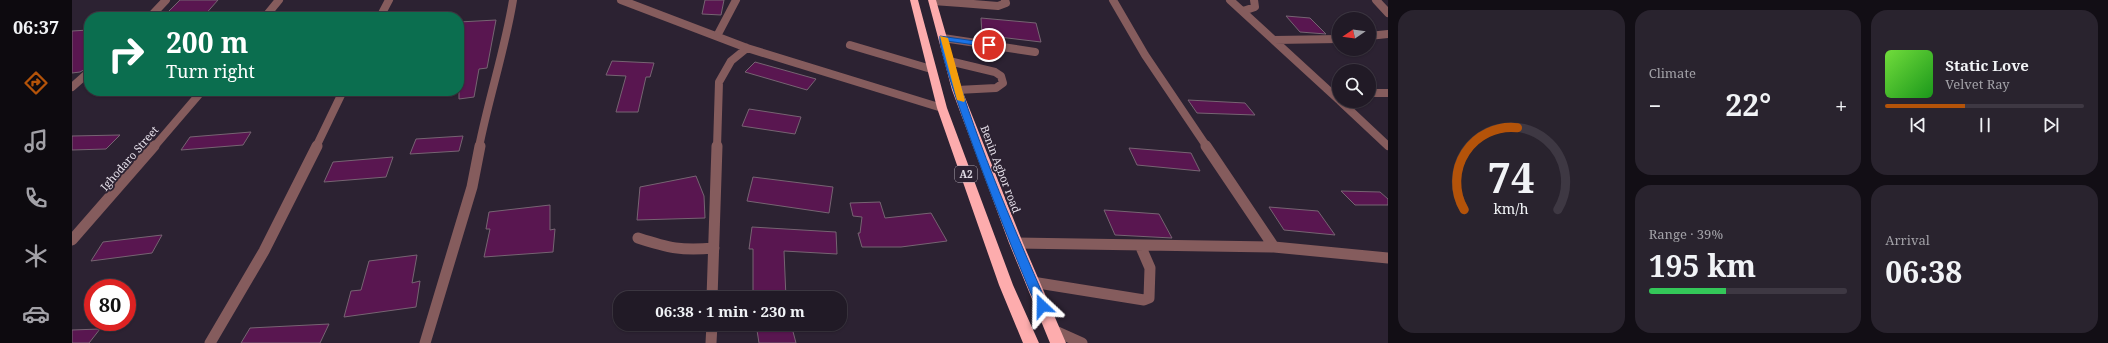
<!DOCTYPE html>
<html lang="en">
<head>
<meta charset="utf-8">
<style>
	:root { --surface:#211a26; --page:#29232e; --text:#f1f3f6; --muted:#a2a1a7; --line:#3e3843; --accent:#b45309 }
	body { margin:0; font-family:"Noto Serif",serif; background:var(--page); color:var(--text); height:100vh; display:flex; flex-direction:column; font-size:15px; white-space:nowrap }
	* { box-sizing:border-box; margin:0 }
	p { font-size:13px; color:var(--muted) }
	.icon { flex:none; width:22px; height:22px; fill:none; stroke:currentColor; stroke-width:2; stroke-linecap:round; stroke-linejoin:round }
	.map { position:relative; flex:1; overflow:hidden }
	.details { display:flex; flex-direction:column; gap:10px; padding:10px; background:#120e15; width:720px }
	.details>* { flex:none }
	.hud { position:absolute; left:12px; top:12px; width:380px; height:84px; border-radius:16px; box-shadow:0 1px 3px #0004,0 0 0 1px var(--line); background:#0b6e4f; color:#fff; overflow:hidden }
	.needle { width:26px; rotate:257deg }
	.controls { position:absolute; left:1260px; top:12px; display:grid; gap:8px }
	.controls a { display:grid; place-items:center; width:44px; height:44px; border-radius:50%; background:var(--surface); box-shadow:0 1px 3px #0004,0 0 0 1px var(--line); font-size:20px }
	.speed { position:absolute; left:12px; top:279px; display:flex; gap:8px; font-size:20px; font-weight:700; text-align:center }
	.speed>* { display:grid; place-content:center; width:52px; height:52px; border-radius:50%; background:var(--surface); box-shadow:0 1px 3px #0004,0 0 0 1px var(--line); line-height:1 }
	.speed .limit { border:6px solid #d22; background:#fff; color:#111 }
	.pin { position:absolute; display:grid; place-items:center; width:34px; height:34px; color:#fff; margin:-17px; border:2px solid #fff; border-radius:50%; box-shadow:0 1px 4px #0007 }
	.me { position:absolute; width:44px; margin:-22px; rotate:337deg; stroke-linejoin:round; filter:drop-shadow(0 0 3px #0008) }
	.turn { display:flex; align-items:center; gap:14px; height:84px; padding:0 16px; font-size:18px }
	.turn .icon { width:52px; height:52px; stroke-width:2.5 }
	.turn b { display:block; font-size:28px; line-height:34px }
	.big { font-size:30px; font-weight:700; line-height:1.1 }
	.details .tile { flex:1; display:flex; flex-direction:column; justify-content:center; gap:6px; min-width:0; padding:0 14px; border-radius:16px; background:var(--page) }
	.details .dial { align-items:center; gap:0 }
	.dial svg { height:104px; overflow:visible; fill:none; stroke:var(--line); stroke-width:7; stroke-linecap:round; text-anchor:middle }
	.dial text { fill:var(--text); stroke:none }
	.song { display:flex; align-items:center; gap:12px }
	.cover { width:48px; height:48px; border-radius:6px; background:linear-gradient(135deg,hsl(100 70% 55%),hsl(120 70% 35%)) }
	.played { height:4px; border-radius:2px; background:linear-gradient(90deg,var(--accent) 40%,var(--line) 40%) }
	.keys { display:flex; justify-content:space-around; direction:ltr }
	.heat { display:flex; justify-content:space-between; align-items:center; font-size:22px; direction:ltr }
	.charge { height:6px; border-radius:3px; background:linear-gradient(90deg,#34c759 39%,var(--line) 0) }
	.details .tiles { flex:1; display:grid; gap:10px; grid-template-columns:repeat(3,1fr) }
	.tile:first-child { grid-row:span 2 }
	.trip { position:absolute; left:541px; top:291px; width:234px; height:40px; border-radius:16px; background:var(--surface); box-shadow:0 1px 3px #0004,0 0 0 1px var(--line); font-weight:700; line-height:40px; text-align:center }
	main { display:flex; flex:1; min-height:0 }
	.dock { display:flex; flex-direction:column; width:72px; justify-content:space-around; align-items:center; background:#0d0a0f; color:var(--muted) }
	.dock .icon { width:28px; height:28px }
	.dock .selected { color:var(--accent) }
	.dock b { font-size:18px; color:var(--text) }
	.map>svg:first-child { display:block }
</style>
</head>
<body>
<main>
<nav class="dock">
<b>06:37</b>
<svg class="icon selected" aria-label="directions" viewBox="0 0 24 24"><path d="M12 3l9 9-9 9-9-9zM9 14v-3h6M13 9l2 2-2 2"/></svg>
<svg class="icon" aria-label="music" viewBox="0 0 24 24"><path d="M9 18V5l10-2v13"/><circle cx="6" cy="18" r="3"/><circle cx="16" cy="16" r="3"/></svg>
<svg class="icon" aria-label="phone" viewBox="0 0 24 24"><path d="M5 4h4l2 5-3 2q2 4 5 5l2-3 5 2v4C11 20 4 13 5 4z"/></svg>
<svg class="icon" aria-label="climate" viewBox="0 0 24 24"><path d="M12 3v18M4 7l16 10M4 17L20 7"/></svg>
<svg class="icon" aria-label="car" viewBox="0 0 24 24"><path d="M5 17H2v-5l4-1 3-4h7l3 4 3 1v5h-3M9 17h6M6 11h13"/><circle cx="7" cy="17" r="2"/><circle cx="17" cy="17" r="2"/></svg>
</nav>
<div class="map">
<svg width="1316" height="343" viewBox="0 0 1316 343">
	<rect width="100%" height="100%" fill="#2c2232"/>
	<path fill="#591650" stroke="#766472" d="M108 0H146L131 17H91Z
		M633 0H652L649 15 630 14Z
		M1214 16 1238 18 1254 34 1228 32Z
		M909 18 964 23 969 42 910 35Z
		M424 20 415 68 407 69 402 97 387 99V22Z
		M17 30V67L8 72 0 73V31Z
		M540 61 582 63 578 77H574L566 112H544L554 76 534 75Z
		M683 62 744 79 735 90 673 72Z
		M1116 100 1173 103 1183 115 1125 113Z
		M677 109 729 117 723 134 670 126Z
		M179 132 171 145 109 150 118 137Z
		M48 135 34 149 0 150V136Z
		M391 136 387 151 338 154 344 139Z
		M1057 148 1119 153 1128 171 1065 165Z
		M321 157 314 177 252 182 261 162Z
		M624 176 632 196 633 218 565 220 568 187Z
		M681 177 761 187 757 213 675 201Z
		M1269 191 1308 192 1316 199V205H1283Z
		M808 202 813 218 859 213 875 241 829 247H790L786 233H788L790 217 781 216 778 203Z
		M478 205V230L483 229 481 252 412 257 418 229H414L417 212Z
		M1197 207 1246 211 1263 235 1212 230Z
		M1032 210 1087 214 1100 238 1043 235Z
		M680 227 764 232 765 254 712 251 714 298H681V249H677Z
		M90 235 80 253 19 261 31 242Z
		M345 255 340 283 348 281 344 307 272 317 279 291 289 290 297 261Z
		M257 324 248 343H169L178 328Z
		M684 324H719L724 343H687Z
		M28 329 17 343H0V330Z"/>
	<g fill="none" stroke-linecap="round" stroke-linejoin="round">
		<path stroke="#855c5d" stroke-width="8" d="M549 0 675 48 870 108
			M1041 0 1073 55 1135 147
			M1158 0 1267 100
			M1304 0 1316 13
			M861 1 889 3 888 0
			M889 3 926 6 934 3 933 0
			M1171 11 1183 7 1182 0
			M78 17 94 0
			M193 17 207 0
			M308 17 317 0
			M645 36 664 0
			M1297 36 1316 34
			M871 38 963 52
			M1202 40 1267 39
			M778 45 859 69
			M877 61 923 72 929 76 931 83 924 88 885 90
			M0 87 17 72
			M1297 93H1316
			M1268 101 1316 146
			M82 147 130 91
			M244 147 271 91
			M407 147C417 97 433 49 441 0
			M645 147 647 82 659 61 675 48"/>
		<path stroke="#855c5d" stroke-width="11" d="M1134 146 1202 247
			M566 238C597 248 609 251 642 248
			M0 240 82 146
			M944 243 1202 247 1316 258
			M960 282 1072 300 1077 298 1078 268 1068 245
			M640 298 645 146
			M981 330 1010 343
			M138 343 192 251 245 146
			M353 343 400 187 408 146
			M639 343 640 324"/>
		<path fill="#fdacad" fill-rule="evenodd" d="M838 0H846L875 108 941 285 967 343H951L927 285 865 108Z
			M856 0H864L890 90 951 243 994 343H978L937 243 880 90Z"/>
	</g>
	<path fill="#1a73e8" stroke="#114b97" d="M868 36 917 43 920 45 917 47 875 41C900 132 938 219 976 306L974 309H966C951 279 863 56 868 36Z"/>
	<path fill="#f59e0b" d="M868 36 876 38 893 100 892 102 885 100Z"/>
	<g text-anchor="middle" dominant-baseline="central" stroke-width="4" stroke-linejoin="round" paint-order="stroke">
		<rect fill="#2c2232" stroke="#ada6b1" stroke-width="1" x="883" y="166" width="22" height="16" rx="3"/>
		<g font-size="10" font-weight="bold" fill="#e4dee8">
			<text x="894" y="174">A2</text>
		</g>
		<g font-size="11" fill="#e4dee8" stroke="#2c2232">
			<text transform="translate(57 158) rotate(-49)">Ighodaro Street</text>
			<text transform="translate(929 169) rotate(69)">Benin Agbor road</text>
		</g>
	</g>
</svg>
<div class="controls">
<a><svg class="needle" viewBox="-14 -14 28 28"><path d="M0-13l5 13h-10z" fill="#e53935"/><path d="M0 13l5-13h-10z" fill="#a2a1a7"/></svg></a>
<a><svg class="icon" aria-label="search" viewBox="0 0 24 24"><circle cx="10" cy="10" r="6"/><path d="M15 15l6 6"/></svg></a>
</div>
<div class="speed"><div class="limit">80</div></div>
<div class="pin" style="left:917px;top:45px;background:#d93025"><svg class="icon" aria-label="arrive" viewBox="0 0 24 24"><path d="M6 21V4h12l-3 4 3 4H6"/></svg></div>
<svg class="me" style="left:970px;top:306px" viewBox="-20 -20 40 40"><path d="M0-17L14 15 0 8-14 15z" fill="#1a73e8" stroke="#fff" stroke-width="4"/></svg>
<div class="trip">06:38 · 1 min · 230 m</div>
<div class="hud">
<div class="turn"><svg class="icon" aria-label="right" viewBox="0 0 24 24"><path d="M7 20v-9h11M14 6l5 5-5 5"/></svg><div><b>200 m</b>Turn right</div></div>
</div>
</div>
<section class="details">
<div class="tiles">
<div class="tile dial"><svg viewBox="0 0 100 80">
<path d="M14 69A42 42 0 1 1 86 69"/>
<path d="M14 69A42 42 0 0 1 55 6" stroke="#b45309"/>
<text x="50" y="56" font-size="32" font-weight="700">74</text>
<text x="50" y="72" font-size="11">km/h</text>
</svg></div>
<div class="tile"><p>Climate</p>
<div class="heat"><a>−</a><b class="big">22°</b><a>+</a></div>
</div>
<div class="tile">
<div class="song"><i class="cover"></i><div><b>Static Love</b><p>Velvet Ray</p></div></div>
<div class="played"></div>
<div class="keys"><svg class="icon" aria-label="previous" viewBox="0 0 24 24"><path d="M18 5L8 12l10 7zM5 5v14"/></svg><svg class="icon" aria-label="pause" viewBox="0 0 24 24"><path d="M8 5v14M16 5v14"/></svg><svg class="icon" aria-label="next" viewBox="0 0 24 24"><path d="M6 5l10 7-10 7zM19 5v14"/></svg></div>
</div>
<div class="tile"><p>Range · 39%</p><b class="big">195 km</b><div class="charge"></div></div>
<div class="tile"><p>Arrival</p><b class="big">06:38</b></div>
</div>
</section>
</main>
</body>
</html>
